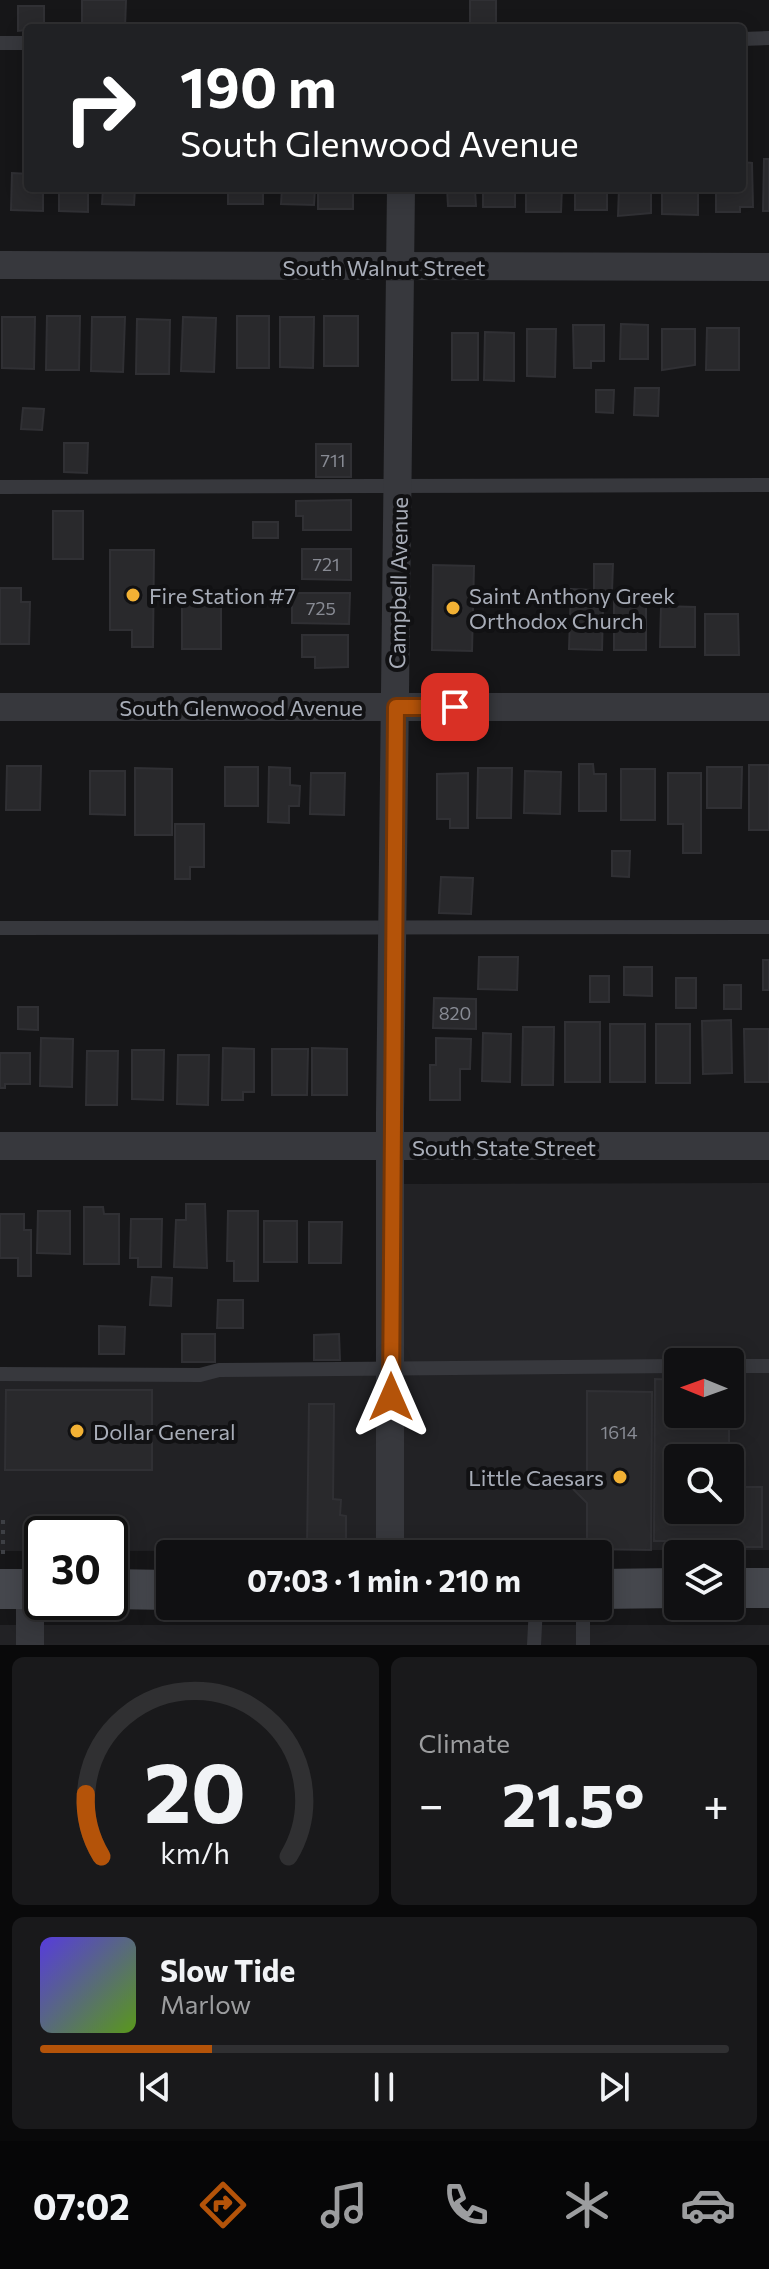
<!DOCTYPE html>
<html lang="en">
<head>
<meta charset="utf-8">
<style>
	:root { --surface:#101012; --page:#19191b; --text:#f1f3f6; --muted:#9c9d9f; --line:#303032; --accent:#b45309 }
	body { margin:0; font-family:Commissioner,sans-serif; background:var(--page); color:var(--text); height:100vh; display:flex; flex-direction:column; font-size:30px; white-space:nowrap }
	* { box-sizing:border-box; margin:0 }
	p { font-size:26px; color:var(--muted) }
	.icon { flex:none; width:44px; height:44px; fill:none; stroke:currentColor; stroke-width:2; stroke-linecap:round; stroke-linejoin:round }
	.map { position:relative; height:1645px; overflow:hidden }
	.details { display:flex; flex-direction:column; gap:12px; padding:12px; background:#09090a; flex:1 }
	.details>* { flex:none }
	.hud { position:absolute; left:24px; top:24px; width:722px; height:168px; border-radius:8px; box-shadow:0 4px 20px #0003,0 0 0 2px var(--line); background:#202124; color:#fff; overflow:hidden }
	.needle { width:52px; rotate:271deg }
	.tools { position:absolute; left:664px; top:1348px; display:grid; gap:16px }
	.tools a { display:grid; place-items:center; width:80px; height:80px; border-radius:8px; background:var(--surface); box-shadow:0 4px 20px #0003,0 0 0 2px var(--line); font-size:40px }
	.speed { position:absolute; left:24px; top:1516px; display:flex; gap:16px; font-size:40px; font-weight:700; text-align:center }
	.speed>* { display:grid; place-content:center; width:104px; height:104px; border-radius:50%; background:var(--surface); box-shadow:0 4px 20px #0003,0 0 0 2px var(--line); line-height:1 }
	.speed .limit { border:4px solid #111; border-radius:12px; background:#fff; color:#111 }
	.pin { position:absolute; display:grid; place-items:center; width:68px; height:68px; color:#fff; margin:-34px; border-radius:16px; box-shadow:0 4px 12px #0006 }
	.me { position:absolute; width:88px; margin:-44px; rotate:0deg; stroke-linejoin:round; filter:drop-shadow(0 0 6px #0008) }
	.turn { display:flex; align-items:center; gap:28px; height:168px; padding:0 24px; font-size:36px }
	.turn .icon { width:104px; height:104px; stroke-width:2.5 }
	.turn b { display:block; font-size:56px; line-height:68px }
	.big { font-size:60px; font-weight:700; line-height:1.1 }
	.details .card { flex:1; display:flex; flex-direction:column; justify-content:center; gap:12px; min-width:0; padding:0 28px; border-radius:12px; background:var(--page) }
	.details .dial { align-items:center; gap:0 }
	.dial svg { height:208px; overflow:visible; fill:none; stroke:var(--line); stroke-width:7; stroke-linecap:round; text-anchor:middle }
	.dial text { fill:var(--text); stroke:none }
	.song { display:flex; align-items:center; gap:24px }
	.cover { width:96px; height:96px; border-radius:12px; background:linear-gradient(135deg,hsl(250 70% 55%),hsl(90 70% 35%)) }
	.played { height:8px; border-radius:4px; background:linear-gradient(90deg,var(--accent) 25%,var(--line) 25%) }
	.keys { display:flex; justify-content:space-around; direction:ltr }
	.heat { display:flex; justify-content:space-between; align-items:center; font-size:44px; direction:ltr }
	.details .tiles { flex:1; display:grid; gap:12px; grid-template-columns:1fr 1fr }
	.card:last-child { grid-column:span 2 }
	.trip { position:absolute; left:156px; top:1540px; width:456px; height:80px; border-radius:8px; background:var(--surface); box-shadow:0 4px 20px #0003,0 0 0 2px var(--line); font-weight:700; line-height:80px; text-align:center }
	.dock { display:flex; height:128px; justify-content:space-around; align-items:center; background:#060607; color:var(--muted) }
	.dock .icon { width:56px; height:56px }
	.dock .active { color:var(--accent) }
	.dock b { font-size:36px; color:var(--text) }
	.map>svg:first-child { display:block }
</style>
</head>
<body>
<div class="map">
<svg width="769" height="1645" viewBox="0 0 769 1645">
	<rect width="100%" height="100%" fill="#161618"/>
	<path fill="#222225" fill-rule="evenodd" d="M769 1183V1550H406L402 1545 404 1184ZM678 1362H730V1414H678ZM678 1458H730V1510H678Z
		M0 1369 220 1375 379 1373V1550L110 1551V1534H42V1551H0Z
		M0 1625H769V1645H0Z"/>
	<path fill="#29292c" stroke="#303034" stroke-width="2" d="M82 0H126L125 28H82Z
		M470 0H496V24H470Z
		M18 6H44V28L18 31Z
		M764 159H769V211H763Z
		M742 162 752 163 753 207H740V212H716V188H742Z
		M12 173 28 174V188H43V211L11 210Z
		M59 188H88V212L59 211Z
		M103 188H135L134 205 102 204Z
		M228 188H263V204H228Z
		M282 188H315L314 205 281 204Z
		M318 188H353V209H318Z
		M447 188H480L475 190 476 206H448Z
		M483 188H515V207H483Z
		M526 188H562L561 212H526Z
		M575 188H607V210H575Z
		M619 188H651V213L618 216Z
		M662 188H698V215L662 214Z
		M47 316H80L79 370H46Z
		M237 316H269V368H237Z
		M324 316H358V366H324Z
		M2 317H35L34 369 2 368Z
		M92 317H125L123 372 91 371Z
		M183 317 216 318 214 372 181 371Z
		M280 317H314L313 368 280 367Z
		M137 319 170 320 169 374H136Z
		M621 324 648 325V359H620Z
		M573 325H604V361H591V368H574Z
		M707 328H739V370H706Z
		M527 329H556L555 377 527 376Z
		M662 329H695V365L662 370Z
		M485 332 514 333V381L484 380Z
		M452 333H478V380H452Z
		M635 388H659L658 416 634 415Z
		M596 390H614L613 413 596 412Z
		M23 408 44 409 42 430 21 429Z
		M64 443H88L87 473 64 472Z
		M316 444H351V477H316Z
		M351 500V530H303V516H296V501Z
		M53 511H83V559H53Z
		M253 522H278V538H253Z
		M302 549H351V580L302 579Z
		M110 550H154L153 647H132V630H110Z
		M594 564H613L612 591H594Z
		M433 565 474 566 472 651 432 650Z
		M0 588H21V602H30L29 644H0Z
		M571 589 591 590 590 607 603 608 602 650 569 649Z
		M192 590H212V598H221V649H182V599H191Z
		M292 593H350L349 624 292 623Z
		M614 599H646V650H614Z
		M661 606 695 607V647H660Z
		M705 614H738L739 655H705Z
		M302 635H348V667L315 668V657H302Z
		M579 764H593L594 774H606V811H579Z
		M749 765H769V830H749Z
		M7 766H41L40 810H6Z
		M225 767H258V806H225Z
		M269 767 290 768V785L300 786 299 806H289V823L268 822Z
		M707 767H742L741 808H707Z
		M135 768 172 769V835H135Z
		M478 768H512L511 818H477Z
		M621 769H655V820H621Z
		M90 771H125V815L90 814Z
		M525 771 561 772 560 814 524 813Z
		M311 773H345L344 815 310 814Z
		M468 773V828H450V819H437V774Z
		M668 773H701V853H683V824H668Z
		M175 824H204V867H190V879H175Z
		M612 851H630L629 877 612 876Z
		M441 877 473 878 471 914 439 913Z
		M479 957H518L517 990 478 989Z
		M763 960H769V990H763Z
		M624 967H652V996L624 995Z
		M590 976H609V1002H590Z
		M676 978H696V1008H676Z
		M724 985H741V1009H724Z
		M434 998 476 999V1029L433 1028Z
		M18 1007H38V1030L18 1029Z
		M731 1020 732 1073 703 1074 702 1021Z
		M565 1022H600V1082H565Z
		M610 1024H645V1082H610Z
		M656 1024H690V1083H656Z
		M523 1027H554L553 1085H522Z
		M744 1029H769V1082H745Z
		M483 1033 511 1034 510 1082 482 1081Z
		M41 1038 73 1039 72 1087 40 1086Z
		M436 1038 471 1039 470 1069H460V1100H430V1065H436Z
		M223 1048 254 1049V1092H243V1100H222Z
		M312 1048 347 1049V1095H312Z
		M272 1049H308L307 1095H272Z
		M132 1050H164L163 1100 132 1099Z
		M87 1051H118L117 1105H86Z
		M0 1053H30V1084H5V1088H0Z
		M178 1055H209L208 1105 177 1104Z
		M186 1204H205L207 1268 174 1267 176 1220H186Z
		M84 1207H103L104 1214H119V1264H84Z
		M38 1211H70V1254L37 1253Z
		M228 1211H258V1281H234V1261H227Z
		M0 1214H24V1230H31V1276H18V1258H0Z
		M131 1219H162L161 1267H138V1258H130Z
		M264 1221H297V1262H264Z
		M309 1222H342L341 1263H309Z
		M152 1277 172 1278 171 1306 150 1305Z
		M218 1300H243V1328H217Z
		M99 1326 125 1327 124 1354H99Z
		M182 1334H215V1362H182Z
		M339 1334 340 1360H314V1335Z
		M655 1379 678 1380V1414H729V1458H678V1510H730V1487H762V1547H728V1541H654Z
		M6 1390H152V1470H5Z
		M587 1391 652 1392 651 1550 587 1549V1503L572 1488 587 1472Z
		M309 1404H334L333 1499 341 1500 340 1515 346 1516V1547H307Z"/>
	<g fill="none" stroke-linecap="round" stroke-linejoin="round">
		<path stroke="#3d3f44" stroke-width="4" stroke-dasharray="4 6" stroke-linecap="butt" d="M3 1554V1518"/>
		<path stroke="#37383d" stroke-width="14" d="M742 39 769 38
			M0 43H28
			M0 487 769 485
			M0 928 769 927
			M730 1366H769
			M0 1374 200 1375 219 1370 678 1366
			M534 1645 536 1606
			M583 1645V1606"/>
		<path stroke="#37383d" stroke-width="28" d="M0 265 769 267
			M0 707H769
			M0 1146H769
			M390 1554V1113L401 188
			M30 1645V1589"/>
		<path stroke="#45474d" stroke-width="40" d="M730 1588H769
			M0 1589H42
			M110 1589 170 1590
			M598 1589 678 1588"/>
	</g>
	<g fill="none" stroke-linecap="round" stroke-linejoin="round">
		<defs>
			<path id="route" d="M391 1397 396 707H455"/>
		</defs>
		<use href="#route" stroke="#753606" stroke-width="20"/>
		<use href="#route" stroke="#b45309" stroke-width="14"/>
	</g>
	<g fill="#f2b134" stroke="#111113" stroke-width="3">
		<circle cx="133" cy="595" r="8"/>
		<circle cx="453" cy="608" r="8"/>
		<circle cx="77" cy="1431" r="8"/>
		<circle cx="620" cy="1477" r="8"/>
	</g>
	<g text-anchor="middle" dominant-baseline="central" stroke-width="8" stroke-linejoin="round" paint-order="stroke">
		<g font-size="18" fill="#888b94">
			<text x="333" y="460">711</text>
			<text x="326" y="564">721</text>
			<text x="321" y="608">725</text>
			<text x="455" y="1013">820</text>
			<text x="619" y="1432">1614</text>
		</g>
		<g font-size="22" fill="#a8adb8" stroke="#111113">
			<text x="384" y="267">South Walnut Street</text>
			<text transform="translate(398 583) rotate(-89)">Campbell Avenue</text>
			<text x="241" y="707">South Glenwood Avenue</text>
			<text x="504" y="1147">South State Street</text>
		</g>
		<g font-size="22" fill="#a8adb8" stroke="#111113" text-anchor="start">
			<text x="149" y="595">Fire Station #7</text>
			<text x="469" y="595">Saint Anthony Greek<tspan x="469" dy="25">Orthodox Church</tspan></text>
			<text x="93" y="1431">Dollar General</text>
			<text x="604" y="1477" text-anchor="end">Little Caesars</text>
		</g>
	</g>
</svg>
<div class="tools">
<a><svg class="needle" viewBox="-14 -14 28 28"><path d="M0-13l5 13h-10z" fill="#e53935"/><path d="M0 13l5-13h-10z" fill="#9c9d9f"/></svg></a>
<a><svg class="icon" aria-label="search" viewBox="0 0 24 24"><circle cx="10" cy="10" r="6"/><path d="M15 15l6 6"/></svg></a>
<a><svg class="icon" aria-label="layers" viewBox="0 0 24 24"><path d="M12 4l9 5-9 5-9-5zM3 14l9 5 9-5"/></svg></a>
</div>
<div class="speed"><div class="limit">30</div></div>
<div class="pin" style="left:455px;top:707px;background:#d93025"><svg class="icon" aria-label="arrive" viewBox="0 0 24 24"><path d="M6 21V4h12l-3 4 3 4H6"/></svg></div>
<svg class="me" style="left:391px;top:1397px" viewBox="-20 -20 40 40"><path d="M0-17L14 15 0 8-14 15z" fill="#b45309" stroke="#fff" stroke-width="4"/></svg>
<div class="trip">07:03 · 1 min · 210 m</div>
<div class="hud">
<div class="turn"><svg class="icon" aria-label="right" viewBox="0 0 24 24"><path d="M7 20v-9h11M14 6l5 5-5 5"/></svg><div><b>190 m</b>South Glenwood Avenue</div></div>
</div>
</div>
<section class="details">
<div class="tiles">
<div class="card dial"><svg viewBox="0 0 100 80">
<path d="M14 69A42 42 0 1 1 86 69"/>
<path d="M14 69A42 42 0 0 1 8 45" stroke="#b45309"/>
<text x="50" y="56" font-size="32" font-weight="700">20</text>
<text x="50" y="72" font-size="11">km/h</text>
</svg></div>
<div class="card"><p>Climate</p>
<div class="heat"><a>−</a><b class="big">21.5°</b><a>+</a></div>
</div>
<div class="card">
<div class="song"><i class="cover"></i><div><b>Slow Tide</b><p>Marlow</p></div></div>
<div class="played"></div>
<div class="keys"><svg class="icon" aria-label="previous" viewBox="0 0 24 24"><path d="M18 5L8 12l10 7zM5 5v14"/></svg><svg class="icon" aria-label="pause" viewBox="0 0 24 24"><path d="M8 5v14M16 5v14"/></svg><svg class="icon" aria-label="next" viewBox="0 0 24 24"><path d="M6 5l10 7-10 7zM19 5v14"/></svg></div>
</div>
</div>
</section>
<nav class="dock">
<b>07:02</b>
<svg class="icon active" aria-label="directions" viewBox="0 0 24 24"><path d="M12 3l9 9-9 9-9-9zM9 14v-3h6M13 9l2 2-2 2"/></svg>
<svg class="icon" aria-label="music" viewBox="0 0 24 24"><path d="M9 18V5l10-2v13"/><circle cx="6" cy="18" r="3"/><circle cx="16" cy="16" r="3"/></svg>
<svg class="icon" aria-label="phone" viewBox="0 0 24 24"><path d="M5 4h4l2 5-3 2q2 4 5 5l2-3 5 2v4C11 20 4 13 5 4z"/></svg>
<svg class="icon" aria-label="climate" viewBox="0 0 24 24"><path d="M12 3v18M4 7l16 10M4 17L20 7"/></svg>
<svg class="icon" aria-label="car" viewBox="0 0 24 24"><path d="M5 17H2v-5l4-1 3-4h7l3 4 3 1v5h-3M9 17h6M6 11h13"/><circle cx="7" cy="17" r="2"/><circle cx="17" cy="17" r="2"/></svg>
</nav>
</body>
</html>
